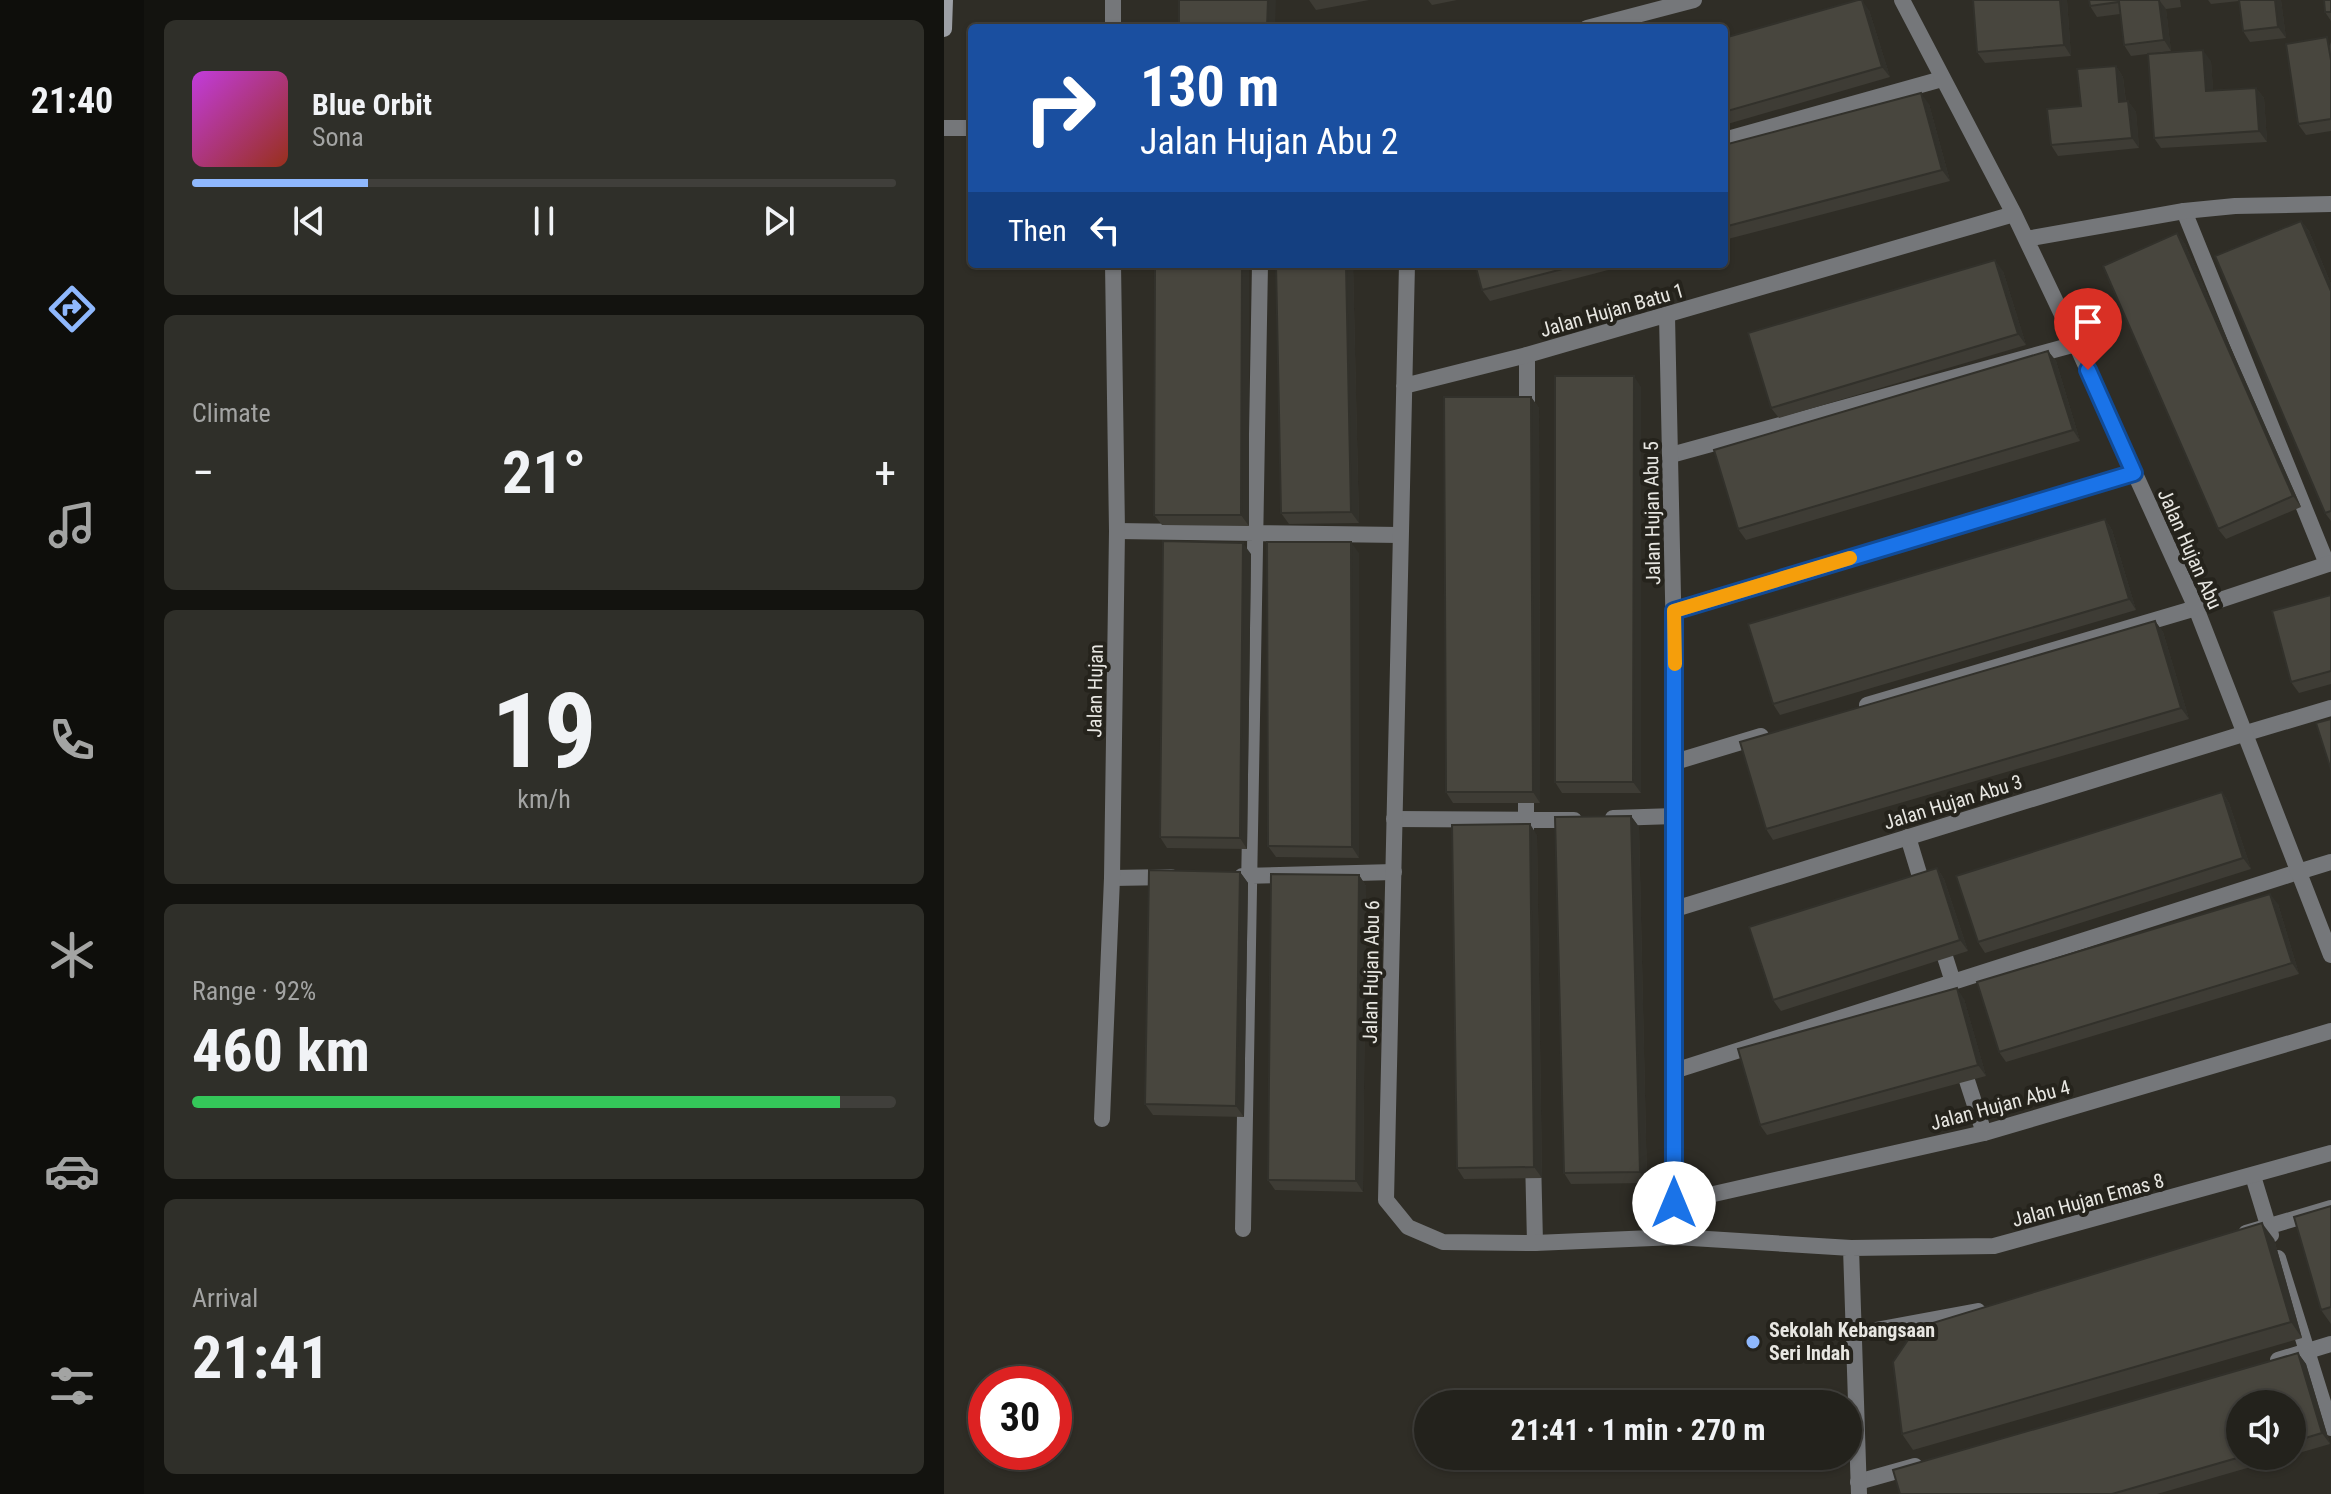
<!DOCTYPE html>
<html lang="en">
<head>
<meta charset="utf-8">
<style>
	:root { --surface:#23221c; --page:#2f2f29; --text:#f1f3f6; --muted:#a3a4a3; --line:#403f3b; --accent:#8fb8fd }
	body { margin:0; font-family:"Roboto Condensed",sans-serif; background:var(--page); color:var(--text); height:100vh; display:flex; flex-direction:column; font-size:30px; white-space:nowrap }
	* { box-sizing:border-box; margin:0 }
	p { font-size:26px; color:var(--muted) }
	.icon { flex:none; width:44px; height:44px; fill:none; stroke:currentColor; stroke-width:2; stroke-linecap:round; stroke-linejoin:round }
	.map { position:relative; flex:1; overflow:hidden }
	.panel { display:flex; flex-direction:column; gap:20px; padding:20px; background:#13130f; width:800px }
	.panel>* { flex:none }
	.banner { position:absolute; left:24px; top:24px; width:760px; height:244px; border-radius:8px; box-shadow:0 2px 6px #0004,0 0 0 2px var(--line); background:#1a4fa0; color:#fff; overflow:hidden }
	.controls { position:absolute; left:1282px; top:1390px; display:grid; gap:16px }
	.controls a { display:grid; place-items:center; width:80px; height:80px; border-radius:50%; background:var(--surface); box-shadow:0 2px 6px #0004,0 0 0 2px var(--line); font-size:40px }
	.speed { position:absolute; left:24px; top:1366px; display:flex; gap:16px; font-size:40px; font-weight:700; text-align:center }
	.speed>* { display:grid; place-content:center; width:104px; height:104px; border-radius:50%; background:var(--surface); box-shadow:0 2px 6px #0004,0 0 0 2px var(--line); line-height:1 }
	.speed .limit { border:12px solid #d22; background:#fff; color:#111 }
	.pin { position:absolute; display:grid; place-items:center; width:68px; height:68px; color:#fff; margin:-82px -34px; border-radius:50% 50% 50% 0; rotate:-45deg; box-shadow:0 0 8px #0007 }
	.pin .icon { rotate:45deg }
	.me { position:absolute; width:88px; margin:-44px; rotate:0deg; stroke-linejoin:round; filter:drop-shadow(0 0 6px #0008) }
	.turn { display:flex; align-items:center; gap:28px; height:168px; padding:0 40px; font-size:36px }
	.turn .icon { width:104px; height:104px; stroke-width:2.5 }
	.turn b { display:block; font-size:56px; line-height:68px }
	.then { display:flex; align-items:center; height:76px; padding:0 40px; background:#0003; gap:16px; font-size:30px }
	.big { font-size:60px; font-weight:700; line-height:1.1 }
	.panel .widget { flex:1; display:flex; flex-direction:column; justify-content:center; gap:12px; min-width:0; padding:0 28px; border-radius:12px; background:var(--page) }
	.panel .dial { align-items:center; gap:0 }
	.dial b { font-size:104px; line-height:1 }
	.song { display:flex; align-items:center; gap:24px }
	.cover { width:96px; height:96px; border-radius:12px; background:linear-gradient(135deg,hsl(290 70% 55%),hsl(10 70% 35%)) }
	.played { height:8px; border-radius:4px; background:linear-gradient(90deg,var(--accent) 25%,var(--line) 25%) }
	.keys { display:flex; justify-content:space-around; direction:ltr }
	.heat { display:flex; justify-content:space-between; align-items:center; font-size:44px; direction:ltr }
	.charge { height:12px; border-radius:6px; background:linear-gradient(90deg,#34c759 92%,var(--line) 0) }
	.trip { position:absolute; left:470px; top:1390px; width:448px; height:80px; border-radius:40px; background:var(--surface); box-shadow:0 2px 6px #0004,0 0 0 2px var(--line); font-weight:700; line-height:80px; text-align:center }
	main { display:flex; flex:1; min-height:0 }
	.tabs { display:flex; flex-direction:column; width:144px; justify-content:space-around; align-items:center; background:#0e0e0b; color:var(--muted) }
	.tabs .icon { width:56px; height:56px }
	.tabs .selected { color:var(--accent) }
	.tabs b { font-size:36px; color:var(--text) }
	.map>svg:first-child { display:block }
</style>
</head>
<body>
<main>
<nav class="tabs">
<b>21:40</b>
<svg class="icon selected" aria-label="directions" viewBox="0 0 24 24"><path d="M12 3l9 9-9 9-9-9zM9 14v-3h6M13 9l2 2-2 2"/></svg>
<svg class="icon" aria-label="music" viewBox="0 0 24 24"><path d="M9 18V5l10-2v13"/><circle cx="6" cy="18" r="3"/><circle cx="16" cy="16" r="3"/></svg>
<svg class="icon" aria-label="phone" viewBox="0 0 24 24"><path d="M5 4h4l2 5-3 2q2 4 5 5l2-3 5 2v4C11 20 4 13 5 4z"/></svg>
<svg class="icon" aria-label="climate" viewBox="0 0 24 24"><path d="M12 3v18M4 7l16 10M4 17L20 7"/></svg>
<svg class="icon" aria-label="car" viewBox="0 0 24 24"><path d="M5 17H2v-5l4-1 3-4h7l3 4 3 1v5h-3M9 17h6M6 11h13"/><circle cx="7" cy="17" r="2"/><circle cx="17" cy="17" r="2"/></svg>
<svg class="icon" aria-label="filters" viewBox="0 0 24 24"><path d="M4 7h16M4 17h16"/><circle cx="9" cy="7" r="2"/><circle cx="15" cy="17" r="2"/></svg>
</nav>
<section class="panel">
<div class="widget">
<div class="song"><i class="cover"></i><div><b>Blue Orbit</b><p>Sona</p></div></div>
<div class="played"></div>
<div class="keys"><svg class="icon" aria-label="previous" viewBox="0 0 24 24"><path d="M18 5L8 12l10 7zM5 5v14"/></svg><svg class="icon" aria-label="pause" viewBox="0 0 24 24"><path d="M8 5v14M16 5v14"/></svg><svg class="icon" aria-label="next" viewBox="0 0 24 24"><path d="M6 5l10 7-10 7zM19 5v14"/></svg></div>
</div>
<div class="widget"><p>Climate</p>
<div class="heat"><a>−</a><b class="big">21°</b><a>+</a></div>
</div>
<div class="widget dial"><b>19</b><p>km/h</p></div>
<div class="widget"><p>Range · 92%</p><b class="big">460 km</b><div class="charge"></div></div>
<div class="widget"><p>Arrival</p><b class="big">21:41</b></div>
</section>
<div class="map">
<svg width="1387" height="1494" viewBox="0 0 1387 1494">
	<rect width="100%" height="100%" fill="#2f2d26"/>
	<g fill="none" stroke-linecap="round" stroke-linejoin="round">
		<path stroke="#75777a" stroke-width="16" d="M780 140 998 79
			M1240 211 1383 564
			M583 418V355
			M727 455 1132 344
			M173 531 456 535
			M923 705 1252 608
			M1299 734 1387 708
			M731 762 817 736
			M582 781V846
			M669 818 731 816
			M450 819 630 820
			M964 837 981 893
			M298 876 450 872
			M168 878 227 877
			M995 938 1009 982
			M1017 1062 1040 1133
			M730 1071 1354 872
			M589 1157 591 1243
			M1309 1176 1327 1235
			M299 1229 316 264
			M1302 1233 1387 1208
			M1334 1258 1387 1428
			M910 1334 1034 1311
			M1334 1360 1387 1344
			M914 1482 971 1466"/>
		<path stroke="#75777a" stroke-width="16" d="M958 0 1070 214 1132 344 1252 608 1387 955
			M169 28V0
			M643 28 750 0
			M0 128H28
			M1082 239 1240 211 1291 206 1387 204
			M463 264 442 1200 464 1227 499 1242 591 1243 732 1237 907 1248 1050 1246 1387 1153
			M723 316 731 690 732 1237
			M460 386 583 355 1070 214
			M1252 608 1387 563
			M730 611 1190 473
			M1354 872 1387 862
			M731 909 1299 734
			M158 1119 168 878 173 531 169 264
			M730 1203 1040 1133 1387 1031
			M907 1248 915 1494"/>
		<path stroke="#9da0a6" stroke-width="16" d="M0 29 1 0"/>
	</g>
	<path fill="#3e3c35" d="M365 0H425L372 10Z
		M484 0H513L488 5Z
		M1029 0H1123L1127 56 1041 63 1033 52Z
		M1145 0H1236L1237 7 1222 9 1227 51 1187 56 1180 45 1176 14 1153 17 1146 6Z
		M1264 0H1337L1342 38 1306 42 1299 31 1295 1 1267 4Z
		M1387 0V21L1381 12Z
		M925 10 946 77 780 125V38Z
		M1387 42V131L1362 135 1354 124Z
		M1267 61 1269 90 1312 88 1320 98 1323 142 1217 148 1210 138Z
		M1172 66 1179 77 1182 102 1184 101 1192 112 1195 148 1114 156 1107 145 1137 106Z
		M985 104 1006 181 780 240V145Z
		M1357 221 1365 231 1387 284V521L1381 513Z
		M1233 233 1241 244 1357 507 1282 539 1274 529Z
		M211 264 305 526 218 525 210 515Z
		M332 264H409L415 523 345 524 337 513Z
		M531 264H687L546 301 538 290Z
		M1059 271 1082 345 835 418 827 408Z
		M1104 351 1112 361 1136 441 802 540 794 529Z
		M697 387V793H618L611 782Z
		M587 397 595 408 596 803H509L502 792Z
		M1161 519 1168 530 1192 610 836 715 829 704Z
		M415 553V858L332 857 324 846Z
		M307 554 303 849 223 848 216 837Z
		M1387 595V684L1355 693 1347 682Z
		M1211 621 1219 632 1245 719 829 840 822 829Z
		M1278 792 1285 803 1307 869 1041 953 1034 942Z
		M687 816 695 827 703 1183 627 1184 620 1173Z
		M593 835 598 1178 520 1179 513 1168Z
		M993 868 1000 879 1024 951 837 1011 829 1000Z
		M296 872 304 883 300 1117 209 1115 201 1104Z
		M415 875 422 886 419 1192 331 1190 324 1180Z
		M1334 904 1355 974 1062 1062 1055 1052Z
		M1020 999 1042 1076 823 1135 816 1125Z
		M1387 1206V1324L1377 1310Z
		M1330 1239 1358 1338 969 1450 958 1434Z
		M1354 1353 1362 1364 1386 1444 1348 1455V1404L1296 1456H1345L1213 1494H956Z"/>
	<path fill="#32312b" d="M324 0H332L331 28H323Z
		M918 0 925 10 946 77 938 67Z
		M1116 0H1123L1127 56 1120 45Z
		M1215 0 1222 9 1227 51 1220 40Z
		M1331 0H1337L1342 38 1334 27Z
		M1259 50 1267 61 1270 102 1262 91Z
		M1172 66 1179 77 1183 113 1175 102Z
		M1312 88 1320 98 1323 142 1315 131Z
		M977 93 985 104 1006 181 998 170Z
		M1184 101 1192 112 1195 148 1188 138Z
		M1357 221 1365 231 1387 284V291Z
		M1233 233 1241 244 1357 507 1349 496Z
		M1051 260 1059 271 1082 345 1074 334Z
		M298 264H305V526L297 515Z
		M402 264H409L415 523 407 512Z
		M1104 351 1112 361 1136 441 1129 430Z
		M690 376 697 387V793L689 782Z
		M587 397 595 408 596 803 589 792Z
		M1161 519 1168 530 1192 610 1185 599Z
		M407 542 415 553V858L408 847Z
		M299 543 307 554 303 849 296 838Z
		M1211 621 1219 632 1245 719 1237 708Z
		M1278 792 1285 803 1307 869 1299 858Z
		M687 816 695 827 703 1183 696 1172Z
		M586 824 593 835 598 1178 590 1167Z
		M993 868 1000 879 1024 951 1016 940Z
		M296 872 304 883 300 1117 292 1106Z
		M415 875 422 886 419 1192 412 1181Z
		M1326 894 1334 904 1355 974 1348 963Z
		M1013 988 1020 999 1042 1076 1034 1065Z
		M1318 1223 1330 1239 1358 1338 1347 1322Z
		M1354 1353 1362 1364 1386 1444 1378 1433Z"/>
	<path fill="#48463e" stroke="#32312b" stroke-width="2" d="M235 0H324L323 28H235Z
		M914 0H918L938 67 780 112V38Z
		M1029 0H1116L1120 45 1033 52Z
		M1145 0H1215L1220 40 1180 45 1175 2 1146 6Z
		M1295 0H1331L1334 27 1299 31Z
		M1380 0H1387V12H1381Z
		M1383 37 1387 60V119L1354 124 1342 44Z
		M1259 50 1262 91 1312 88 1315 131 1210 138 1204 54Z
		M1172 66 1175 102 1184 101 1188 138 1107 145 1103 109 1137 106 1133 69Z
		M977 93 998 170 780 227V145Z
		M1357 221 1387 291V511L1381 513 1271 256Z
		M1233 233 1349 496 1274 529 1159 266Z
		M1051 260 1074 334 827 408 804 333Z
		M211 264H298L297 515H210Z
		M332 264H402L407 512 337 513Z
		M531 264H638L538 290Z
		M1104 351 1129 430 794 529 770 450Z
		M611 376H690L689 782H611Z
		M500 397H587L589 792H502Z
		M1161 519 1185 599 829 704 804 624Z
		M219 541 299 543 296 838 216 837Z
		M323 542H407L408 847 324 846Z
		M1387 595V671L1347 682 1328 611Z
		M1211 621 1237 708 822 829 796 742Z
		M1387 719V770L1372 723Z
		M1278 792 1299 858 1034 942 1012 876Z
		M687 816 696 1172 620 1173 611 817Z
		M586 824 590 1167 513 1168 508 825Z
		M993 868 1016 940 829 1000 805 927Z
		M205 870 296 872 292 1106 201 1104Z
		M327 874 415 875 412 1181 324 1180Z
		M1326 894 1348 963 1055 1052 1033 982Z
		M1013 988 1034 1065 816 1125 794 1049Z
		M1387 1206V1307L1377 1310 1350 1217Z
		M1318 1223 1347 1322 958 1434 949 1362 972 1328Z
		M1354 1353 1378 1433 1348 1442V1404H1296V1456H1300L1168 1494H956L949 1470Z"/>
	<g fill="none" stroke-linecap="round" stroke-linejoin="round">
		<defs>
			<path id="route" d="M730 1203V611L1190 473 1144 370"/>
		</defs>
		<use href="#route" stroke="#114b97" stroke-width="20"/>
		<use href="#route" stroke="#1a73e8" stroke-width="14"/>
		<path stroke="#f59e0b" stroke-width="14" d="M731 664 730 611 906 558"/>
	</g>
	<circle fill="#8fb8fd" stroke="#25231c" stroke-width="3" cx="809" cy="1342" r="8"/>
	<g text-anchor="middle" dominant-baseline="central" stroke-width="8" stroke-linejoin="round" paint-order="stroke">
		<g font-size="20" fill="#e8e7e2" stroke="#25231c">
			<text transform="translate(668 310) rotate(-16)">Jalan Hujan Batu 1</text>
			<text transform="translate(708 513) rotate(-91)">Jalan Hujan Abu 5</text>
			<text transform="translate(1246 549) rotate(66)">Jalan Hujan Abu</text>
			<text transform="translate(151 691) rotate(-89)">Jalan Hujan</text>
			<text transform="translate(1009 802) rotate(-17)">Jalan Hujan Abu 3</text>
			<text transform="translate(427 972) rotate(-89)">Jalan Hujan Abu 6</text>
			<text transform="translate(1056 1105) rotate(-15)">Jalan Hujan Abu 4</text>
			<text transform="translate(1144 1200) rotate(-15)">Jalan Hujan Emas 8</text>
		</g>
		<g font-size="20" font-weight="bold" fill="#e8e7e2" stroke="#25231c" text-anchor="start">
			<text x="825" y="1330">Sekolah Kebangsaan<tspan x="825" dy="23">Seri Indah</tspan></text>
		</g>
	</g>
</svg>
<div class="controls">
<a><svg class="icon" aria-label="sound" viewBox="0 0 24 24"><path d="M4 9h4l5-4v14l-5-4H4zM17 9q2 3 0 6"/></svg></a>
</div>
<div class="speed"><div class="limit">30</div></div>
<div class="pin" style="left:1144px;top:370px;background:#d93025"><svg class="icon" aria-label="arrive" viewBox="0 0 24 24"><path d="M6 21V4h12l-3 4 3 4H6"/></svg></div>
<svg class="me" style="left:730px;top:1203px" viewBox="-20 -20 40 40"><circle r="19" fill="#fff"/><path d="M0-13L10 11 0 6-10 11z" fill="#1a73e8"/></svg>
<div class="trip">21:41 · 1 min · 270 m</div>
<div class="banner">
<div class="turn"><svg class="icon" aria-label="right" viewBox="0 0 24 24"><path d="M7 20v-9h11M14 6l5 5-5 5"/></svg><div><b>130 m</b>Jalan Hujan Abu 2</div></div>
<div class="then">Then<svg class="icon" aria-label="left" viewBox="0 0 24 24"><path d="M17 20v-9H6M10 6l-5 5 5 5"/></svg></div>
</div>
</div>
</main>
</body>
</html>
